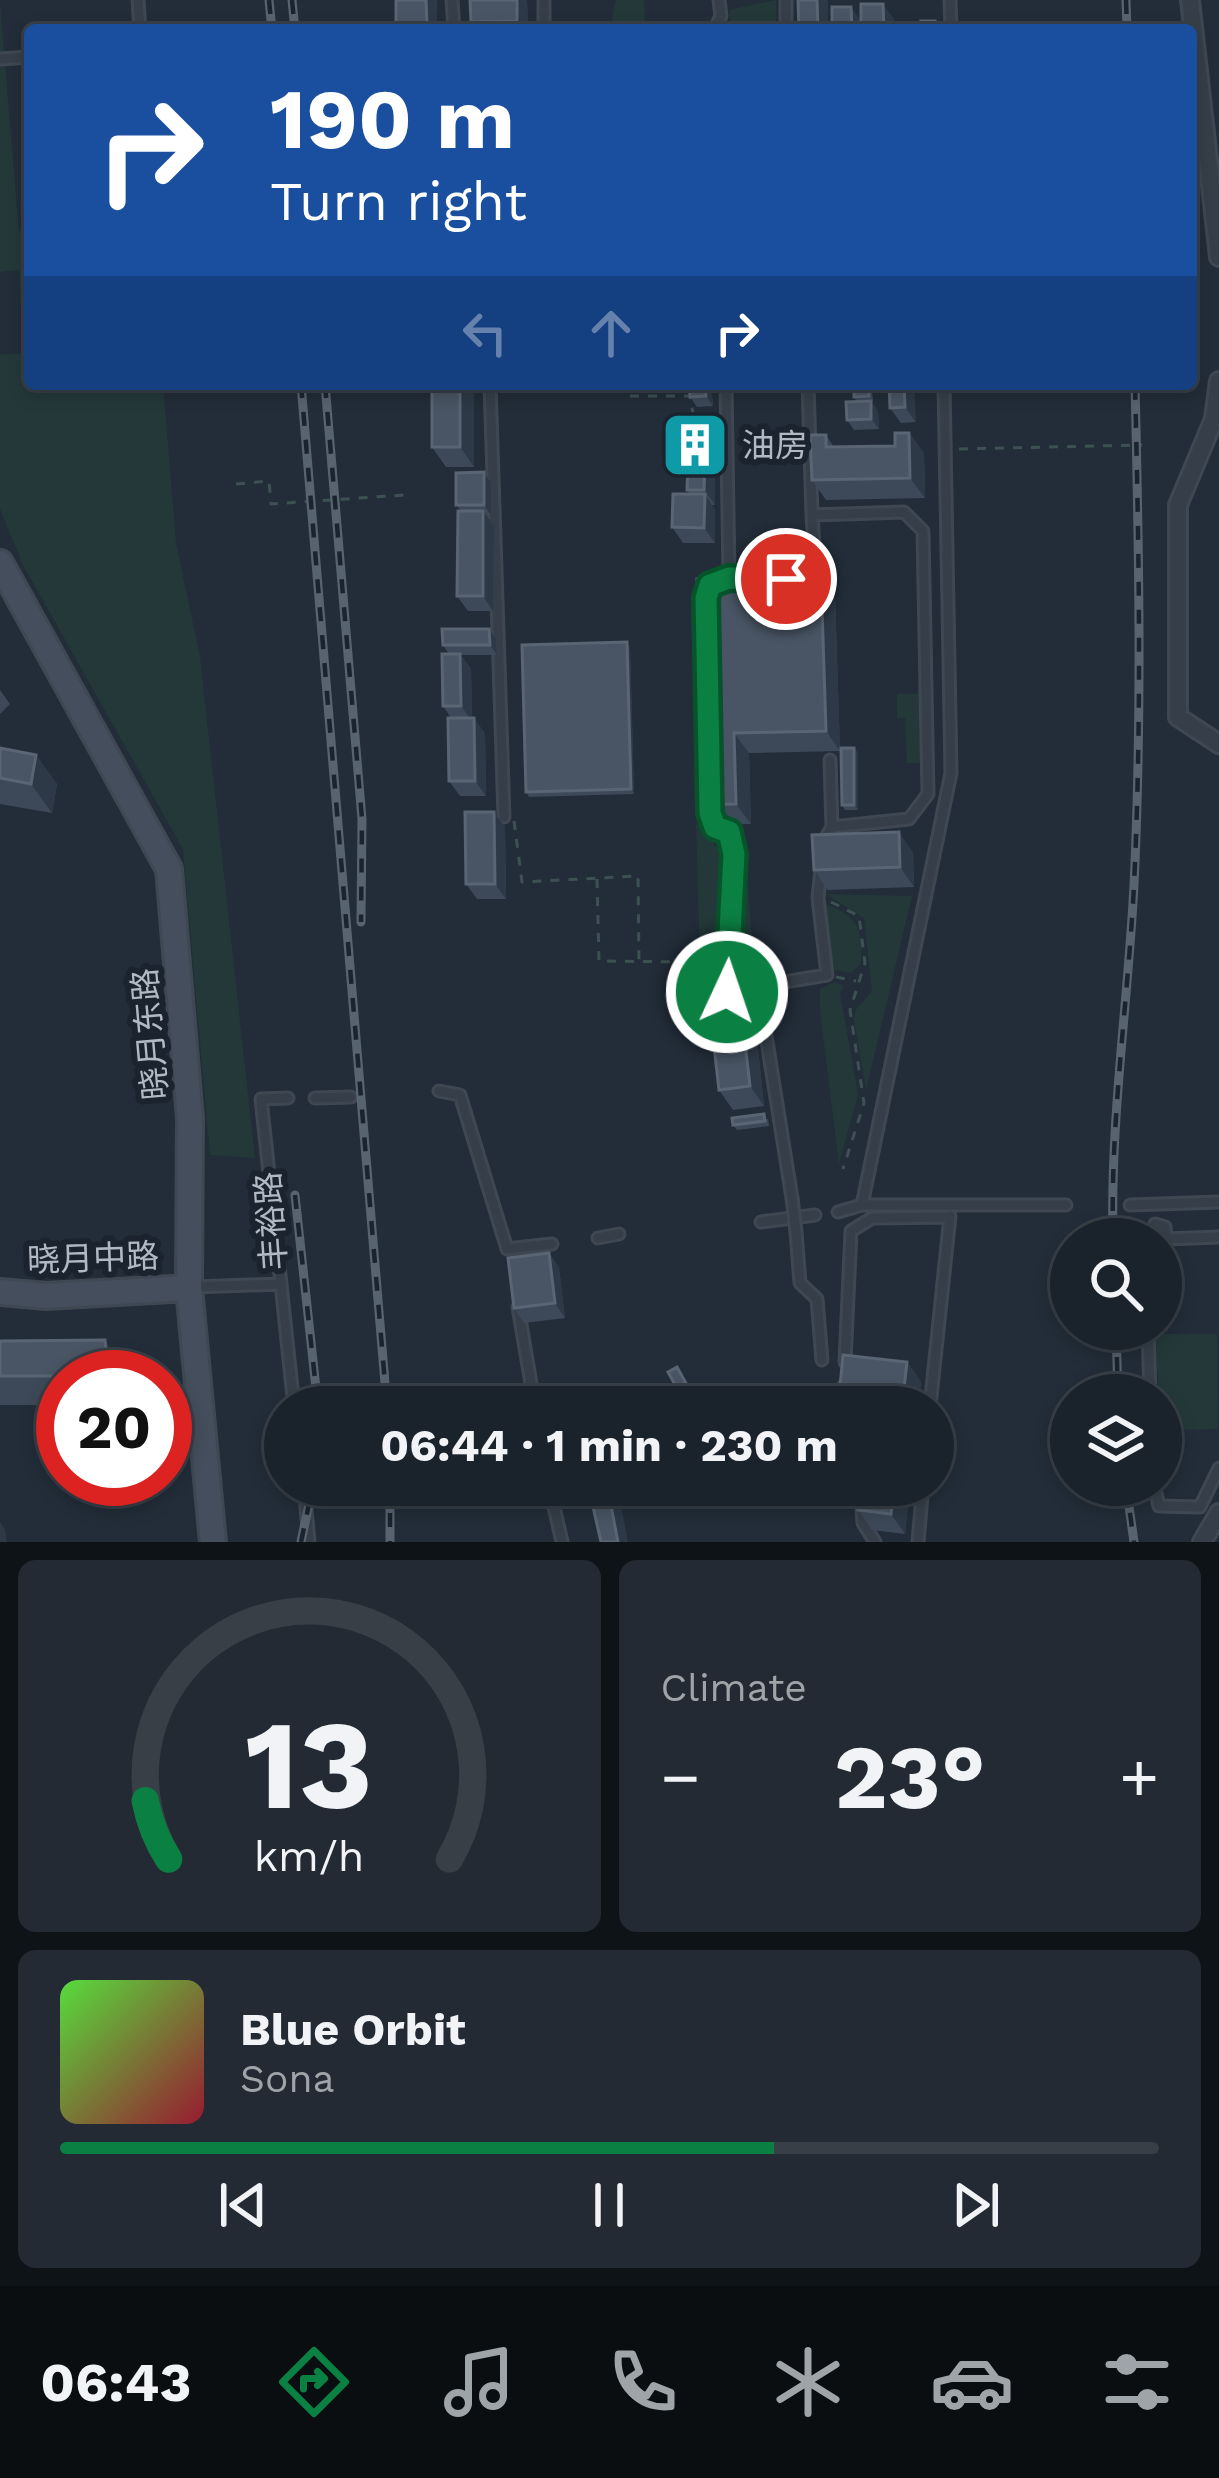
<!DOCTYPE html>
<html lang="en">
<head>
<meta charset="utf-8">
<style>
	:root { --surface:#1a222b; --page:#232a33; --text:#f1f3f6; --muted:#9fa4a9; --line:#383f47; --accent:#0b8043 }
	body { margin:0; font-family:"Work Sans","Noto Sans SC",sans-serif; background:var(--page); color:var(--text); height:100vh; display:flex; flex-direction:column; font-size:45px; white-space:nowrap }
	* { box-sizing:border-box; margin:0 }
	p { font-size:39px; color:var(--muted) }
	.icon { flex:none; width:66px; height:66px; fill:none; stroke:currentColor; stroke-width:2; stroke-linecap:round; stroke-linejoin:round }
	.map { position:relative; height:1542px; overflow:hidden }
	.panel { display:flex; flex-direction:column; gap:18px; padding:18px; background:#0e1318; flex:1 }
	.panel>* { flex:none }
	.top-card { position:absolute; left:24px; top:24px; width:1173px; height:366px; border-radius:12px; box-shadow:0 6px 18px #0003,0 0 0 3px var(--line); background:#1a4fa0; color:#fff; overflow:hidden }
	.buttons { position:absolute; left:1050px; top:1218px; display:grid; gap:24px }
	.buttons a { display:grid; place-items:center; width:132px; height:132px; border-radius:50%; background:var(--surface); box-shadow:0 6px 18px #0003,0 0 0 3px var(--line); font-size:60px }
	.speed { position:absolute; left:36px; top:1350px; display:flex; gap:24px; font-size:60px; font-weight:700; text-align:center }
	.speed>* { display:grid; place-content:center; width:156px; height:156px; border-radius:50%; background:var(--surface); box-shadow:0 6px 18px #0003,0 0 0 3px var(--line); line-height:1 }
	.speed .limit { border:18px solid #d22; background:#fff; color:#111 }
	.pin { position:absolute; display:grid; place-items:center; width:102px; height:102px; color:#fff; margin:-51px; border:6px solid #fff; border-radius:50%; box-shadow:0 3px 12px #0007 }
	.me { position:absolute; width:132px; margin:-66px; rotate:3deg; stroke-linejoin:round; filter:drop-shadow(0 0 9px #0008) }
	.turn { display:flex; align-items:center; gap:42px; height:252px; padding:0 48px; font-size:54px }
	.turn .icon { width:156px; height:156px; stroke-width:2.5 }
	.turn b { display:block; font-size:84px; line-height:102px }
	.lanes { display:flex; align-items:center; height:114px; padding:0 48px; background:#0003; justify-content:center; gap:60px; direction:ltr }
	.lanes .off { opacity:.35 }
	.big { font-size:90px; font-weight:700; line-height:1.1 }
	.panel .card { flex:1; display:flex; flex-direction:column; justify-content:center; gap:18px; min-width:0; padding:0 42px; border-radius:18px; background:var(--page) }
	.panel .dial { align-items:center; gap:0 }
	.dial svg { height:312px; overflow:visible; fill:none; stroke:var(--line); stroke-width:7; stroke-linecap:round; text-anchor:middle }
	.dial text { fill:var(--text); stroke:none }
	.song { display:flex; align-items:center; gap:36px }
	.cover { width:144px; height:144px; border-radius:18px; background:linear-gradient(135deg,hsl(110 70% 55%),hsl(350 70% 35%)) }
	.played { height:12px; border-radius:6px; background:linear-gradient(90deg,var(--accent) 65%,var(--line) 65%) }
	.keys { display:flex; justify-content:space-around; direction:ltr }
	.heat { display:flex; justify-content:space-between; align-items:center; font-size:66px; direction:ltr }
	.panel .tiles { flex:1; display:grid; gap:18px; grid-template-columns:1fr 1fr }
	.card:last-child { grid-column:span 2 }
	.trip { position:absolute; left:264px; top:1386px; width:690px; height:120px; border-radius:60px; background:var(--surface); box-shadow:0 6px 18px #0003,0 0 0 3px var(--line); font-weight:700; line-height:120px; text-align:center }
	.tabs { display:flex; height:192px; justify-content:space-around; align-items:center; background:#0a0e11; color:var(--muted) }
	.tabs .icon { width:84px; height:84px }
	.tabs .active { color:var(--accent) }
	.tabs b { font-size:54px; color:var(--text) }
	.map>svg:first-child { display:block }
</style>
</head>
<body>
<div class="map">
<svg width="1219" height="1542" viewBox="0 0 1219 1542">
	<rect width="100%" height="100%" fill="#222d39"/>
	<path fill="#24383a" d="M616 0H644L645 30H610Z
		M776 0V30H732L729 10Z
		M0 3 19 231 30 232V384H163L176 543 200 657 255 1158 210 1155 183 849 23 565 0 509V354H23L19 270 0 272Z
		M897 694H919L920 763H907L905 718H897Z
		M696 823 728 860 723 954 713 986 700 962Z
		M745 846 755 981 735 983 739 859Z
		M826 894 912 896 866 1090 854 1020 855 1011 872 991 864 918Z
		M825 904C857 915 864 930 861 963L851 973 834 970Z
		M835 982 844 986 840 993 858 1094 839 1164 820 1010V989Z
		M1155 1334H1217L1218 1429 1161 1430Z"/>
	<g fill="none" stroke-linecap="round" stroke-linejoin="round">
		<defs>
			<path id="lane" d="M138 0 140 30
				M452 0 454 30
				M544 0V30
				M950 0 951 30
				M714 30 721 16 719 0
				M786 30V0
				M0 59 30 57
				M490 384 504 817
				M726 384 729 578
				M808 384 812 515 904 512 923 531 928 794 909 819 832 827 824 841
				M808 579 816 580 812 515
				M830 760 832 827
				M709 802 715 827 729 833 734 854 727 992
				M717 993 827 975 818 898 821 869
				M740 1006 761 1004 792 1198
				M439 1091 460 1095 507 1249 552 1244
				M315 1098 351 1097
				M862 1205 951 773 944 384
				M1130 1205 1219 1202
				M838 1212 862 1205H1066
				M761 1222 815 1215
				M796 1232 800 1283 817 1299 822 1360
				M598 1238 619 1234
				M1154 1239 1155 1224 1165 1227 1166 1239 1219 1237
				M281 1284 294 1407
				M194 1287 281 1284 261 1099 288 1098
				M518 1307 535 1407
				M1148 1329 1150 1395
				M845 1362 851 1231 872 1218 950 1217
				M844 1407V1385
				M930 1407 950 1216
				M304 1485 309 1542
				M549 1485 562 1542
				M860 1485 863 1523 875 1542
				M1154 1485 1159 1506 1200 1507 1219 1468
				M484 1489 506 1485
				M918 1542 923 1485"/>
			<path id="street" d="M1190 0 1219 257
				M1219 381 1214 419 1178 505V717L1219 744
				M1202 1542 1219 1513"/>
			<path id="secondary" d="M0 563 169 869 190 1118 189 1288 213 1542
				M0 1292 46 1296 189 1288"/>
		</defs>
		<use href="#lane" stroke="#3f4852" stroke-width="15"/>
		<use href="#street" stroke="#3f4852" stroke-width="22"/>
		<use href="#secondary" stroke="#3f4852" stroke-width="30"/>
		<path stroke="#3d5152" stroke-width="3" stroke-dasharray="9 9" stroke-linecap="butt" d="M630 396H690L695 426
			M959 449 1142 445
			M236 484 269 481 271 504 404 495
			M514 821 522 882 638 876 639 961
			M597 879 599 961 687 962 710 988
			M831 902 859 916 865 963 850 1010 864 1103 843 1169
			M836 977 856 981"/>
		<use href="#lane" stroke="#363f49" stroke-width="9"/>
		<use href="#street" stroke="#363f49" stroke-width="16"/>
		<use href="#secondary" stroke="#444e5c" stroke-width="24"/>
		<defs>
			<path id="rail" d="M269 0 272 30
				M292 0 295 30
				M1126 0 1127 30
				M301 384 387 1407
				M325 384 362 819 361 922
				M295 1195 318 1407
				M1113 1239C1110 1120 1128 1003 1134 885 1142 718 1139 551 1135 384
				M1116 1329 1118 1395
				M390 1485V1542
				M1126 1485 1134 1542
				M301 1542 313 1485"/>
		</defs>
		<use href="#rail" stroke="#586370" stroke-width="9"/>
		<use href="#rail" stroke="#1b242e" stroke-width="4.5" stroke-dasharray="14" stroke-linecap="butt"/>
		<defs>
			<path id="lane-bridge" d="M792 1198 796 1232"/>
		</defs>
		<use href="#lane-bridge" stroke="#3f4852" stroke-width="15" stroke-linecap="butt"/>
		<use href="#lane-bridge" stroke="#363f49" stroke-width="9"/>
	</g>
	<path fill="#3d4958" d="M396 0H437V30H400L396 24Z
		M470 0H527L528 30H476L471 22Z
		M474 384V467H446L432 447Z
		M689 384H711L713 406 697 407 690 397Z
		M889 384 916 422 901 423 890 408Z
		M872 390 873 401 871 402 878 411 879 429 854 430 847 420 857 402 854 397Z
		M693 424 709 451 708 468 715 478V505H712L715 510V543H683L672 527 690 494 687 490 694 463 687 450H685L675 435Z
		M909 433 924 453 925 498 826 500 812 480 826 435 834 447 895 446Z
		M491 483V515H486L494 526 493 611H468L457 596 461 511 456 505Z
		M821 576 835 596 840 751 749 753 751 824 717 825 703 805 697 579Z
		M489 629 496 639 497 655H461L471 669 472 718 485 733 486 796H460L449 781 451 718 443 706 449 654 443 645Z
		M630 647 634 794 529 797 526 792Z
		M0 690 10 704 0 714Z
		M0 748 36 755 57 784 52 813 0 804Z
		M854 748 858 753V810H845L842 805Z
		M505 827 506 899H477L466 884Z
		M913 852 914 887 828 890 814 870Z
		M754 1011 764 1106 733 1110 719 1090Z
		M768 1119 769 1126 737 1130 733 1125Z
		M549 1253 559 1268 565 1318 524 1323 514 1308Z
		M0 1341 126 1369 127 1377H63V1405H0Z
		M907 1362 921 1382 918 1407 854 1406 840 1386Z
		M677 1367 699 1402 690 1407 679 1392Z
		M910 1485 905 1534 872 1530 858 1510Z"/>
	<path fill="#2d3947" d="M426 0H437V30H431L427 24Z
		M517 0H527L528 30H523L517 21Z
		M817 0H828V30H818Z
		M883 4 894 19V30H884Z
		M851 7 862 22V30H852Z
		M460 384H474V467L460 447Z
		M705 384H711L713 406 706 396Z
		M904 384H914L916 422 905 407Z
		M871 401 878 411 879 429 871 419Z
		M693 424 709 451V468L698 453 693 435Z
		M909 433 924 453 925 498 910 478Z
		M705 463 715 478V505L704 490Z
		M484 472 491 483V515L484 505Z
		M705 494 715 510V543L704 528Z
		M483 511 494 526 493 611 483 596Z
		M821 576 835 596 840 751 826 731Z
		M489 629 496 639 497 655 490 645Z
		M627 642 630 647 634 794 631 789Z
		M460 654 471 669 472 721 461 706Z
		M474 718 485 733 486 796 475 781Z
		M734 733 749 753 751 824 736 804Z
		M854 748 858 753V810L854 805Z
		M36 755 57 784 52 813 31 784Z
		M494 812 505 827 506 899 495 884Z
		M899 832 913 852 914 887 900 867Z
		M739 990 754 1011 764 1106 750 1086Z
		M549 1253 559 1268 565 1318 555 1303Z
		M105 1340 126 1369 127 1377H109Z
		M907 1362 921 1382 918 1407H902Z
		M607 1485H617L628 1542H618Z
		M894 1485H910L905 1534 891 1514Z
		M0 1522 5 1530 7 1542H0Z"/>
	<path fill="#495564" stroke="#5a6573" stroke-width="3" d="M396 0H426L427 24H396Z
		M470 0H517V21L471 22Z
		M798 0H817L818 30H799Z
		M861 4H883L884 30H861Z
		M832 7H851L852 30H832Z
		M921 21H935V30H922Z
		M432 384H460V447H432Z
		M689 384H705L706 396 690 397Z
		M869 384V396L854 397V385Z
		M889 384H904L905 407 890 408Z
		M871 401V419L847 420 846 402Z
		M675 424H693V435H675Z
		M895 433H909L910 478 812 480 810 435H826V447L895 446Z
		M687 435 698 436V453H687Z
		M688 462 705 463 704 490H687Z
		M484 472V505H456V473Z
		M673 494H705L704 528 672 527Z
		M458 511H483V596H457Z
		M821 576 826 731 734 733 736 804 703 805 697 579Z
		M442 629H489L490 645H443Z
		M627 642 631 789 526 792 522 645Z
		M442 654H460L461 706H443Z
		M448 718H474L475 781H449Z
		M0 748 36 755 31 784 0 778Z
		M841 748H854V805H842Z
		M465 812H494L495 884H466Z
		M899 832 900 867 814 870 812 835Z
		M739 990 750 1086 719 1090 708 994Z
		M764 1114 765 1121 733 1125 732 1118Z
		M549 1253 555 1303 514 1308 508 1258Z
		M105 1340 108 1376H0V1341Z
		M843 1355 907 1362 902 1407H869L871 1389 840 1386Z
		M677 1367 688 1387 679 1392 668 1372Z
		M588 1485H607L618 1542H601Z
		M861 1485H894L891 1514 858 1510Z"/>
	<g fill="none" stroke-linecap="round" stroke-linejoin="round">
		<defs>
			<path id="route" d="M727 992 734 854 729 832 715 827 710 813 706 598 710 585 729 578 786 579"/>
		</defs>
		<use href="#route" stroke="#07532c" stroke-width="30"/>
		<use href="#route" stroke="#0b8043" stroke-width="21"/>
	</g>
	<defs>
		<symbol id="building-square" viewBox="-11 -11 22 22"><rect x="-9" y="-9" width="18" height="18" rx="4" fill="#0f9aa8" stroke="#1b242e"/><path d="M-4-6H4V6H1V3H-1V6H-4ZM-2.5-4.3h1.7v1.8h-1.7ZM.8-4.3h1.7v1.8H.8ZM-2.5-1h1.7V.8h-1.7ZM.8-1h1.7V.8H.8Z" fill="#fff"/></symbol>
	</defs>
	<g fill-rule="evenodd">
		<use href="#building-square" x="657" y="407" width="76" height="76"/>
	</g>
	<g text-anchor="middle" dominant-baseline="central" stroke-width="12" stroke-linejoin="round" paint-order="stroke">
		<g font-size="33" fill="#b1b9c5" stroke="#1b242e" text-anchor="start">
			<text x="742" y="445">油房</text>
		</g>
		<g font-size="33" fill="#b1b9c5" stroke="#1b242e">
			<text transform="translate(150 1034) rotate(-95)">晓月东路</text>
			<text transform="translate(271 1221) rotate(-94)">丰裕路</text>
			<text transform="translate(93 1258) rotate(-2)">晓月中路</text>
		</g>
	</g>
</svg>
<div class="buttons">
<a><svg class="icon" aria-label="search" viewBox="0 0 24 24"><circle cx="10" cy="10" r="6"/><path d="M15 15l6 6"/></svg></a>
<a><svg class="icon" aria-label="layers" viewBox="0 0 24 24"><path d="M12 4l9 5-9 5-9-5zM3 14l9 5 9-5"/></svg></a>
</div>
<div class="speed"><div class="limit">20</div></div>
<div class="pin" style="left:786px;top:579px;background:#d93025"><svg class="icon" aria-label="arrive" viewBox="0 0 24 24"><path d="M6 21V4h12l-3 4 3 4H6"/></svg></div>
<svg class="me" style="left:727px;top:992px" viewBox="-20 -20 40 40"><circle r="17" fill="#0b8043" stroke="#fff" stroke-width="3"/><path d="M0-11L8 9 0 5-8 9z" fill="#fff"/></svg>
<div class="trip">06:44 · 1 min · 230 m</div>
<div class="top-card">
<div class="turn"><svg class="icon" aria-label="right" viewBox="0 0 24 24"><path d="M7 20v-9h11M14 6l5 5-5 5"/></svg><div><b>190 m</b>Turn right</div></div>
<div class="lanes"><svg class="icon off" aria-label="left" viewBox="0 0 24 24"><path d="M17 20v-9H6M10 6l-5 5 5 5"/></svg><svg class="icon off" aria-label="ahead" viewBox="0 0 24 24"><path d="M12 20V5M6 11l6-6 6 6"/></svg><svg class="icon" aria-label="right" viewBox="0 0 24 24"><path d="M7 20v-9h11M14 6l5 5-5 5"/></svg></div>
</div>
</div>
<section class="panel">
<div class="tiles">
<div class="card dial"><svg viewBox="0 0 100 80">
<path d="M14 69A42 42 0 1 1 86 69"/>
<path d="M14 69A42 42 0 0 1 8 54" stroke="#0b8043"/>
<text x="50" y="56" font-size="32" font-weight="700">13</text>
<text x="50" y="72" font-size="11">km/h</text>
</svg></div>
<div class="card"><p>Climate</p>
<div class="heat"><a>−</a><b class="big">23°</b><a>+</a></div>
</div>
<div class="card">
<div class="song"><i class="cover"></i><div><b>Blue Orbit</b><p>Sona</p></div></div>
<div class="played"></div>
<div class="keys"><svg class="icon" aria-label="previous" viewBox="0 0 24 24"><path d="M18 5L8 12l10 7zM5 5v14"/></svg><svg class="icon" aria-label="pause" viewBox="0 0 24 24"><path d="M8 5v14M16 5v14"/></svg><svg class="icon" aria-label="next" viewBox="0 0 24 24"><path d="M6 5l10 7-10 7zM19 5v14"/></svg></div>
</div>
</div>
</section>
<nav class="tabs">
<b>06:43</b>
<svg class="icon active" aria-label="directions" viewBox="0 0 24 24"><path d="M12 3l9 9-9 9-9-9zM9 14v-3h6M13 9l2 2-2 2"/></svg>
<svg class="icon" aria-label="music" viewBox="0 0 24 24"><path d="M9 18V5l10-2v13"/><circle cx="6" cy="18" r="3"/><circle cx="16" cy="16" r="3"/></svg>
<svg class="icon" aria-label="phone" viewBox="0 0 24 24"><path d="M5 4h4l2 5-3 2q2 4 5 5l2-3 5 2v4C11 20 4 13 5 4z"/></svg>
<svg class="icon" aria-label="climate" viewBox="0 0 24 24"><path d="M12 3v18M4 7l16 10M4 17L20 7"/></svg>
<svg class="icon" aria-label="car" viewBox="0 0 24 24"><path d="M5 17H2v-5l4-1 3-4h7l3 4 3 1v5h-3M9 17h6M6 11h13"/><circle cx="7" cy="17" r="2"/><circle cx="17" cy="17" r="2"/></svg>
<svg class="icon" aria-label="filters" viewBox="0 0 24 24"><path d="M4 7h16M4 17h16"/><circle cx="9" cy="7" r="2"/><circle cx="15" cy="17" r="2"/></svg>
</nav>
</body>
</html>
